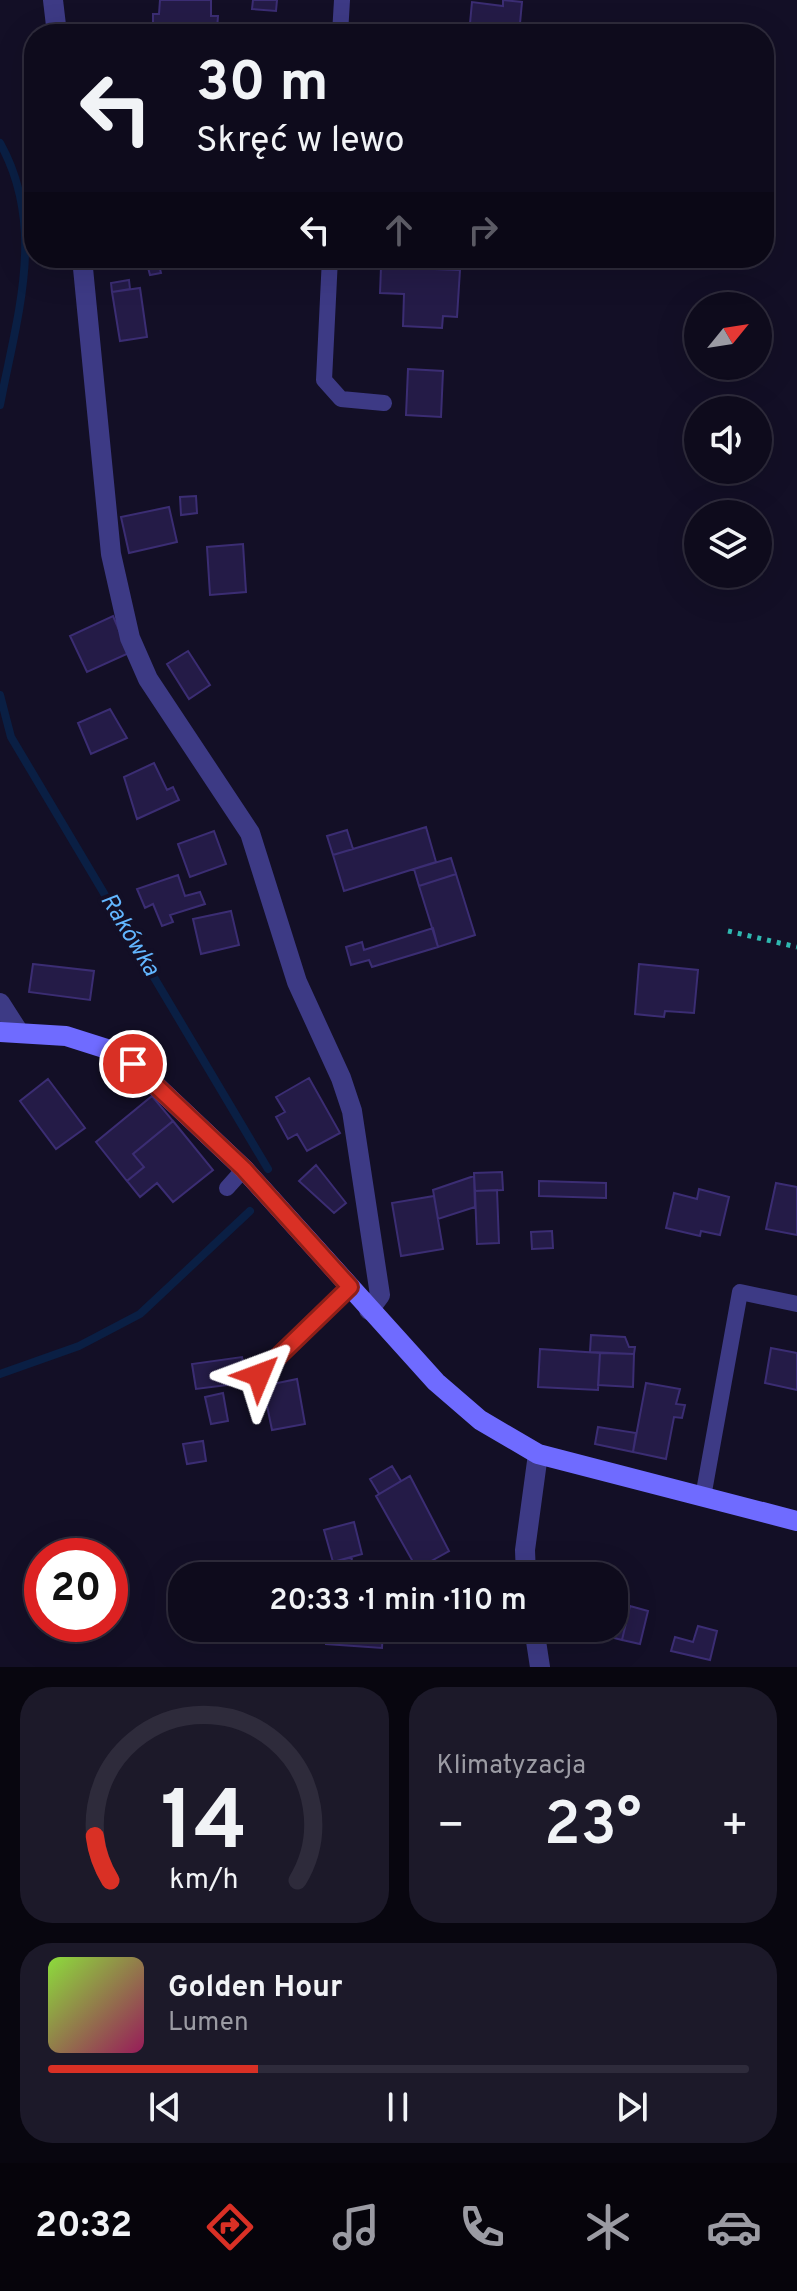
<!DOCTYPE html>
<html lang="pl">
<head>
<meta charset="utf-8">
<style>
	:root { --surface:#0e0b1c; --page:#1c1929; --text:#f1f3f6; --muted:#9b9ba3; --line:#2e2b3b; --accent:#d93025 }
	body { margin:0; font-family:Overpass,sans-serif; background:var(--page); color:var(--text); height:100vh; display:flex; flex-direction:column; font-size:30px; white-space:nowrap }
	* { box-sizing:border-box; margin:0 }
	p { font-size:26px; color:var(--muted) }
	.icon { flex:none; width:44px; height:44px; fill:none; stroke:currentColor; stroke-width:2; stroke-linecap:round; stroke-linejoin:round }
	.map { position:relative; height:1667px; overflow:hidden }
	.drawer { display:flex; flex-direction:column; gap:20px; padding:20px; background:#08060f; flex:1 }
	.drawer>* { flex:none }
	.guide { position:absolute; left:24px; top:24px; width:750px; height:244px; border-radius:32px; box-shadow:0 8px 32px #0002,0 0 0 2px var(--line); background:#0e0b1c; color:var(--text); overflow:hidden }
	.needle { width:52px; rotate:60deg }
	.buttons { position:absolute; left:684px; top:292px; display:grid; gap:16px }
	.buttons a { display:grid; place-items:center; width:88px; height:88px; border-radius:50%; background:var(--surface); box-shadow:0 8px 32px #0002,0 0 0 2px var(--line); font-size:40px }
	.speed { position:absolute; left:24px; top:1538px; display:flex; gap:16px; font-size:40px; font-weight:700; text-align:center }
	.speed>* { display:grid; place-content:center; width:104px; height:104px; border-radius:50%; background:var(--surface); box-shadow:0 8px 32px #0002,0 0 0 2px var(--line); line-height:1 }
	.speed .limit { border:12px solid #d22; background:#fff; color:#111 }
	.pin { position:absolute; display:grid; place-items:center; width:68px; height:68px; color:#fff; margin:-34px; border:4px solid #fff; border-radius:50%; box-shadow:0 2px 8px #0007 }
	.me { position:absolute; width:88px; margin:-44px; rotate:46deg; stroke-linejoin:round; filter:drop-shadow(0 0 6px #0008) }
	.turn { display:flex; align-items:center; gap:28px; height:168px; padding:0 40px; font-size:36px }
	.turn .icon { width:104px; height:104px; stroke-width:2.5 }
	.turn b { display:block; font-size:56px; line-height:68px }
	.lanes { display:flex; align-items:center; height:76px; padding:0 40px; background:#0003; justify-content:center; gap:40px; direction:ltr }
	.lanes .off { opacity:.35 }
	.big { font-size:60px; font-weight:600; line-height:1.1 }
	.drawer .card { flex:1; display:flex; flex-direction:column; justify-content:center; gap:12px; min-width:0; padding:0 28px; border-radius:32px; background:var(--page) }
	.drawer .dial { align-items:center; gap:0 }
	.dial svg { height:208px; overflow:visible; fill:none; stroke:var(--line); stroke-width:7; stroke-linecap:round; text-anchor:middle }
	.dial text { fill:var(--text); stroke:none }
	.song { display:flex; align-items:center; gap:24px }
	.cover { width:96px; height:96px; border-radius:12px; background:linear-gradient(135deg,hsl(90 70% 55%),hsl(330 70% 35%)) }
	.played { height:8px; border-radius:4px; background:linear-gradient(90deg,var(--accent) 30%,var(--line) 30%) }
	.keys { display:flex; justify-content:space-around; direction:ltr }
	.heat { display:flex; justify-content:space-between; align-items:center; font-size:44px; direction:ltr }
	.drawer .tiles { flex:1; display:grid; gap:20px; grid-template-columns:1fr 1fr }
	.card:last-child { grid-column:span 2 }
	.trip { position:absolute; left:168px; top:1562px; width:460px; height:80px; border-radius:32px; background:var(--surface); box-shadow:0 8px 32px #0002,0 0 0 2px var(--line); font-weight:600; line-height:80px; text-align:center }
	.menu { display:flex; height:128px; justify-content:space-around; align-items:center; background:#06040b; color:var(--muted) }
	.menu .icon { width:56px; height:56px }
	.menu .active { color:var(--accent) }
	.menu b { font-size:36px; color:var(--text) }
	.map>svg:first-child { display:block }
</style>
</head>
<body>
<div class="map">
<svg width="797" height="1667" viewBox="0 0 797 1667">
	<rect width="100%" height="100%" fill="#130f26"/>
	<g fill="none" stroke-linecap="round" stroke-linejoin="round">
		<path stroke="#0a1f44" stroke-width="8" d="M0 143C47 227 17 316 0 405
			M0 695 11 737 268 1169
			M0 1374 79 1346 140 1314 250 1211"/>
	</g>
	<path fill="#241b47" stroke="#3b2d73" stroke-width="2" d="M160 0H211V16H218L217 29H211V34H153V14H159Z
		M253 0H277L276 11 252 9Z
		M503 0 522 2 519 34H469L472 2 503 6Z
		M135 258H157L161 273 150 275 146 260 136 262Z
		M381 267 460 270 457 317 443 316 442 328 403 326 404 294 380 293Z
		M129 280 130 289 112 292 111 283Z
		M140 288 147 337 120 341 112 292Z
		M408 369 443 371 441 417 406 415Z
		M196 496 197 513 181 515 180 497Z
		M169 507 177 542 129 553 121 517Z
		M243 544 246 592 210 595 207 547Z
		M113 616 129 653 87 672 70 636Z
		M188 651 210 685 189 699 167 664Z
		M110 709 127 738 91 754 78 723Z
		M154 763 167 790 173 787 179 800 137 819 124 777Z
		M426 827 436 862 344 891 333 855Z
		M347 830 353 849 333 855 327 836Z
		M214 831 226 864 190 877 178 844Z
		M451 858 456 874 419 886 414 869Z
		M456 874 475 935 438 947 419 886Z
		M178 875 185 896 200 892 205 904 170 915 173 922 162 926 153 904 145 908 137 889Z
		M231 911 239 945 201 954 193 919Z
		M433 928 438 947 372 967 369 960 351 965 346 947 362 942 364 950Z
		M33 964 94 971 90 1000 29 992Z
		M639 964 698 970 694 1013 665 1011 664 1017 635 1014Z
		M309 1078 340 1133 307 1151 297 1134 288 1139 276 1117 285 1112 276 1097Z
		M48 1079 85 1128 56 1149 20 1101Z
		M152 1096 173 1121 133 1154 144 1167 127 1181 96 1142Z
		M173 1121 213 1170 173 1202 157 1183 140 1197 127 1181 144 1167 133 1154Z
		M316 1165 346 1203 334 1213 299 1181Z
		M502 1172 503 1190 475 1191 474 1173Z
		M474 1176 475 1207 438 1219 433 1190Z
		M539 1181 606 1183V1198L539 1196Z
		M776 1183 797 1187V1235L766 1229Z
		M699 1189 729 1197 720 1235 701 1231 700 1236 666 1228 674 1193 697 1199Z
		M497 1190 499 1243 477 1244 475 1191Z
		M434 1196 443 1249 401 1256 392 1203Z
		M552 1231 553 1248 532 1249 531 1232Z
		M591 1335 625 1337 629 1347H635L634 1354 590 1352Z
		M771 1348 797 1353V1390L765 1383Z
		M540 1349 600 1353 598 1390 538 1387Z
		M600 1353 634 1354 633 1387 598 1385Z
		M242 1357 246 1377 243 1383 196 1389 192 1364Z
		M297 1379 305 1424 272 1430 263 1386Z
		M646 1383 680 1389 676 1404 685 1405 682 1418 674 1417 666 1459 633 1452Z
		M223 1393 228 1421 211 1424 205 1397Z
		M598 1427 636 1433 633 1452 595 1444Z
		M203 1441 206 1461 187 1464 183 1444Z
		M392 1466 401 1481 379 1494 370 1479Z
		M410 1476 449 1551 417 1569 376 1496Z
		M354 1522 362 1554 333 1562 324 1530Z
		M352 1557 350 1576H331L333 1562Z
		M614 1602 630 1606 622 1640 579 1629 614 1628Z
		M630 1606 648 1611 640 1644 622 1640Z
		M698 1626 717 1631 710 1660 671 1651 675 1637 693 1642Z
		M327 1628H383L382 1648 326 1644Z"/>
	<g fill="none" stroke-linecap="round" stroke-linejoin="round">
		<path stroke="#2fb8b0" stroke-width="5" stroke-dasharray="4 6" stroke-linecap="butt" d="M728 931 797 947"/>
		<path stroke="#3d3a85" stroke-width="16" d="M340 34 342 0
			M330 258 324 380 341 399 384 403
			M227 1188 244 1169
			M259 1375 350 1287
			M703 1497 740 1292 797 1304"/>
		<path stroke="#3d3a85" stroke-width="20" d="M53 0 57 34
			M82 258 111 554 130 638 148 679 250 833 297 982 341 1078 352 1111 380 1295 369 1310
			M0 1003 18 1031
			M526 1576 525 1550 538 1454
			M534 1628 540 1667"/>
		<path stroke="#6f6bff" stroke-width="20" d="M0 1032 66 1036 107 1049 133 1064 244 1169 436 1382 480 1420 538 1454 797 1521"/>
	</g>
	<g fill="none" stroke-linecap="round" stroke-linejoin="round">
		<defs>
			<path id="route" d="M133 1064 244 1169 350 1287 259 1375"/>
		</defs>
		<use href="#route" stroke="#8d1f18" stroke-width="20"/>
		<use href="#route" stroke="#d93025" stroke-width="14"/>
	</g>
	<g text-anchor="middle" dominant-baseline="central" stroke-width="8" stroke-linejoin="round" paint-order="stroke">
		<g font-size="24" font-style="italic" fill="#62b6ff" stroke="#130f26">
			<text transform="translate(129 935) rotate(59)">Rakówka</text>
		</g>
	</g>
</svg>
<div class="buttons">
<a><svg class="needle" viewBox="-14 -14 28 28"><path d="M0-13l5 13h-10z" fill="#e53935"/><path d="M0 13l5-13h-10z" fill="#9b9ba3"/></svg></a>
<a><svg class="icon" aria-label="sound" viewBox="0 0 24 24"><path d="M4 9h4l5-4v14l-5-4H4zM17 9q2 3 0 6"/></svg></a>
<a><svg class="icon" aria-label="layers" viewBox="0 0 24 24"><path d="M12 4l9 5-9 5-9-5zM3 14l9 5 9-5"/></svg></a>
</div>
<div class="speed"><div class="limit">20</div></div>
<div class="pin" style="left:133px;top:1064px;background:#d93025"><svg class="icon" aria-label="arrive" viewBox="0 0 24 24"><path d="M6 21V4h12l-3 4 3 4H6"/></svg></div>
<svg class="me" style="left:259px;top:1375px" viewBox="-20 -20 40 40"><path d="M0-17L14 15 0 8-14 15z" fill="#d93025" stroke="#fff" stroke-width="4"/></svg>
<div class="trip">20:33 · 1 min · 110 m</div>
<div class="guide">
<div class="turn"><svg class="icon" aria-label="left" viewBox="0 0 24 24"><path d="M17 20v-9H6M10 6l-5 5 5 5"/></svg><div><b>30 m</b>Skręć w lewo</div></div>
<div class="lanes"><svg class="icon" aria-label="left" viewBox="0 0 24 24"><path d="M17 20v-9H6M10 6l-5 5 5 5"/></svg><svg class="icon off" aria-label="ahead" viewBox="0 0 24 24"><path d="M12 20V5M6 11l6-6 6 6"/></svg><svg class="icon off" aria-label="right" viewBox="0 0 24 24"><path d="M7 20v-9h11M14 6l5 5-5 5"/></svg></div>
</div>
</div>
<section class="drawer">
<div class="tiles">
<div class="card dial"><svg viewBox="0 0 100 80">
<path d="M14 69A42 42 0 1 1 86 69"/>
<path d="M14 69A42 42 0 0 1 8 52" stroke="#d93025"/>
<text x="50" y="56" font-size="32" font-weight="700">14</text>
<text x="50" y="72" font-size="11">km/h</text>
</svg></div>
<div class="card"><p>Klimatyzacja</p>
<div class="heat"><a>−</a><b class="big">23°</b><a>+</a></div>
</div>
<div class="card">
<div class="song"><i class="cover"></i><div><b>Golden Hour</b><p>Lumen</p></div></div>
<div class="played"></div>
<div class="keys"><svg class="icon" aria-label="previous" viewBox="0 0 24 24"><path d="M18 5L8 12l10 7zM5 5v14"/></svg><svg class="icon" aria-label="pause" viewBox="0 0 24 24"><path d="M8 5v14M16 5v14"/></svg><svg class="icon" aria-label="next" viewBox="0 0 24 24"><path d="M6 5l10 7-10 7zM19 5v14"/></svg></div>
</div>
</div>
</section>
<nav class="menu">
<b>20:32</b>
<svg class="icon active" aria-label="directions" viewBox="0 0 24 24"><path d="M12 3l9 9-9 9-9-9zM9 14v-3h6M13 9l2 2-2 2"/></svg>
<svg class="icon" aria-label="music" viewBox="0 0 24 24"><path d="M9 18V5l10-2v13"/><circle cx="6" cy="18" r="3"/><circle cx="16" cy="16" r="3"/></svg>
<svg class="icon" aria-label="phone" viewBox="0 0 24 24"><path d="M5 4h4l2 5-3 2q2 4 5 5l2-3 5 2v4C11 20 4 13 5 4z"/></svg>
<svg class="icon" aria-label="climate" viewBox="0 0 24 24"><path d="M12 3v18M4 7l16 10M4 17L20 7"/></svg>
<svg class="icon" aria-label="car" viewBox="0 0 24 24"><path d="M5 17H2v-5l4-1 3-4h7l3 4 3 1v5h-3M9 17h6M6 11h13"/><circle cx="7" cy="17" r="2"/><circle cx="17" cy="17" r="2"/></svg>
</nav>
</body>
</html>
